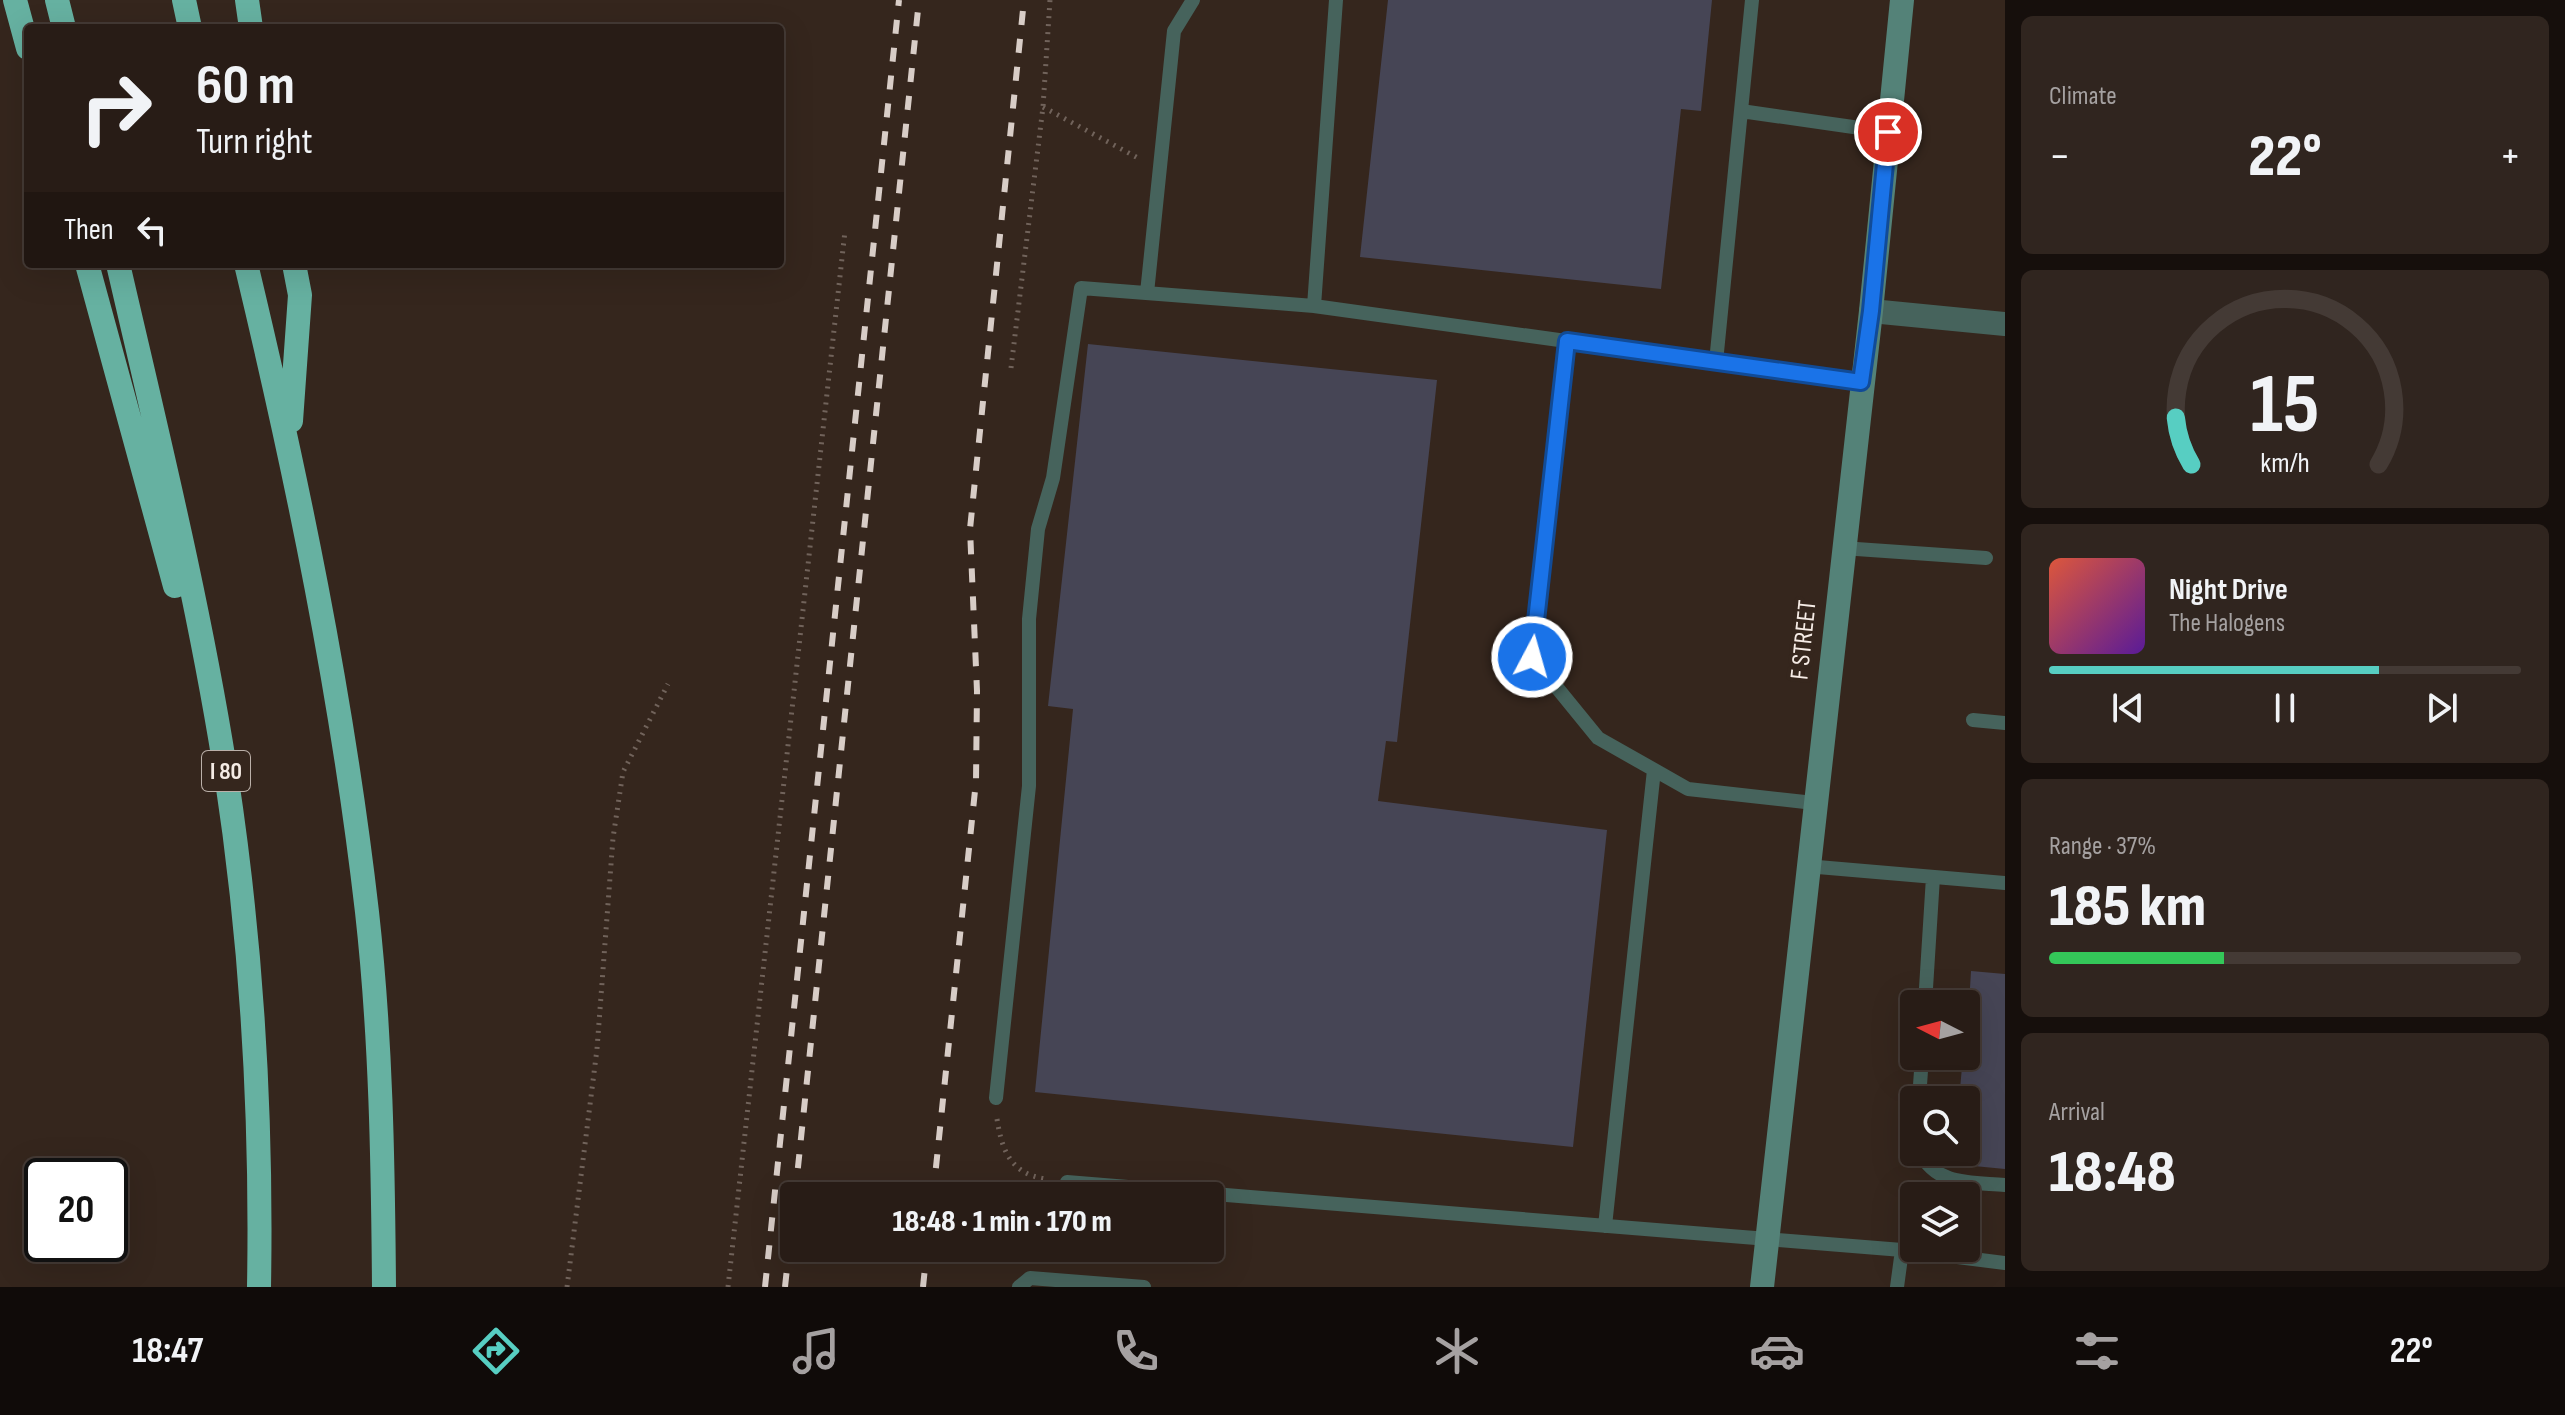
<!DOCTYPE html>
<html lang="en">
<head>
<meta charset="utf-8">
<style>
	:root { --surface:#281c16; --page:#30251f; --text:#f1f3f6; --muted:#a5a1a1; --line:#443a35; --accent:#57cec2 }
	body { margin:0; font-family:"Sofia Sans Condensed",sans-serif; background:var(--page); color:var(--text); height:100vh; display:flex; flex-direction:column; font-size:30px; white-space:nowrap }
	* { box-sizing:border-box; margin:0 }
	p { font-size:26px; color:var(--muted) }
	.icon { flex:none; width:44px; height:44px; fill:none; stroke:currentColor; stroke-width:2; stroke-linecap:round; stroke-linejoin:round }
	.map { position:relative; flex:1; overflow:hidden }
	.panel { display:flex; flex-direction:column; gap:16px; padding:16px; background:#160f0c; width:560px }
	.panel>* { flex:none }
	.top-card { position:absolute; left:24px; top:24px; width:760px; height:244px; border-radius:8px; box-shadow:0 8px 32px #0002,0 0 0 2px var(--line); background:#281c16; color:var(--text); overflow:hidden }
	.needle { width:52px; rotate:276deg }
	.buttons { position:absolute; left:1900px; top:990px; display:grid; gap:16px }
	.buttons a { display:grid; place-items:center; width:80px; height:80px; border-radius:8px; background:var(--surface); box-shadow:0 8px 32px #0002,0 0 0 2px var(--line); font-size:40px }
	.speed { position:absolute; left:24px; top:1158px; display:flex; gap:16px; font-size:40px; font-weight:700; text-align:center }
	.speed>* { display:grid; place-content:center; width:104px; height:104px; border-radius:50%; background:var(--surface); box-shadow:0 8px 32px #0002,0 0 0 2px var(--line); line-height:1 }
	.speed .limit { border:4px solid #111; border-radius:12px; background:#fff; color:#111 }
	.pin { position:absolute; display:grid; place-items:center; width:68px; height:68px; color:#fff; margin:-34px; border:4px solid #fff; border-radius:50%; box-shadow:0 2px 8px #0007 }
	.me { position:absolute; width:88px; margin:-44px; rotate:6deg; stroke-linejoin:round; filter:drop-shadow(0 0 6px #0008) }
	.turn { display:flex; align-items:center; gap:28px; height:168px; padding:0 40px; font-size:36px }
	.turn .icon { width:104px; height:104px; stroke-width:2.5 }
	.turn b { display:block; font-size:56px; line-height:68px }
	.then { display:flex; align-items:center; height:76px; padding:0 40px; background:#0003; gap:16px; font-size:30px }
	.big { font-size:60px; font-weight:800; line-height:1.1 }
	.panel .card { flex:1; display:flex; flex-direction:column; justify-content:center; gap:12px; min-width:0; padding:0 28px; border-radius:12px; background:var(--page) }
	.panel .dial { align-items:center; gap:0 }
	.dial svg { height:208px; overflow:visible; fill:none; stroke:var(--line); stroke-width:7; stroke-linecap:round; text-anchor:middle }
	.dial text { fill:var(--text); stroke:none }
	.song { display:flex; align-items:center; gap:24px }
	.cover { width:96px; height:96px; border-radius:12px; background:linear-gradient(135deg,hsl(10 70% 55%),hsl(270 70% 35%)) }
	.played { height:8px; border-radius:4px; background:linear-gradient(90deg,var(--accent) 70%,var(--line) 70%) }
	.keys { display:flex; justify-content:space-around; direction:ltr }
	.heat { display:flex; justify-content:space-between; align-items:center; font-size:44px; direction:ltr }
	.charge { height:12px; border-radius:6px; background:linear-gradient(90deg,#34c759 37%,var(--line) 0) }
	.trip { position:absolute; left:780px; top:1182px; width:444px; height:80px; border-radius:8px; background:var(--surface); box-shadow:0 8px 32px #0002,0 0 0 2px var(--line); font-weight:800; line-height:80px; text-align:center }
	.dock { display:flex; height:128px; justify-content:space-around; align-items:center; background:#100b09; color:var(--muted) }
	.dock .icon { width:56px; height:56px }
	.dock .on { color:var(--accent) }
	.dock b { font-size:36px; color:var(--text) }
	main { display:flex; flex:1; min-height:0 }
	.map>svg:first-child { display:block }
</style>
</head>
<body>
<main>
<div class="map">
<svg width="2005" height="1287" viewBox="0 0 2005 1287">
	<rect width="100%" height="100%" fill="#35261d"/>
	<path fill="#464555" d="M1388 0H1712L1701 111 1681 109 1661 289 1360 257Z
		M1088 344 1437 380 1397 742 1386 741 1378 801 1607 830 1573 1147 1035 1092 1073 709 1048 706Z
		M1971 971 2005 974V1169L1953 1164 1954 1152H1966V1100H1959L1963 1056H1966Z"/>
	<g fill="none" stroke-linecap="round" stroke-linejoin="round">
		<path stroke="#71635b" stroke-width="5" stroke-dasharray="2 6" stroke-linecap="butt" d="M1043 107 1138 158
			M1011 368 1043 107 1050 0
			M997 1119C1002 1151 1011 1174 1046 1179
			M567 1287 597 1049 613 838 623 772 668 684
			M728 1287 845 231"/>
		<path stroke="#46635c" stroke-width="14" d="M1741 111 1888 132
			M1147 293 1174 31 1193 0
			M1314 306 1336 0
			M1567 341 1532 657 1598 738 1688 789 1814 803
			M1716 362 1752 0
			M1842 548 1986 558
			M1973 720 2005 723
			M1806 866 2005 883
			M1925 1004 1933 877
			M996 1098 1029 786V619L1038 529 1053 478 1081 288 1314 306 1861 382
			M1919 1100 1922 1056
			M1920 1152C1936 1186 1971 1182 2005 1185
			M1067 1182 1902 1250 2005 1263
			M1605 1226 1654 770
			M1019 1287 1030 1278 1144 1287
			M1897 1287 1902 1250"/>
		<path stroke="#46635c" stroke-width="24" d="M1871 311 2005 324"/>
		<path stroke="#548278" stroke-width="24" d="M1762 1287 1871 311 1902 0"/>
		<path stroke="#66b1a1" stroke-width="24" d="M15 0 28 48
			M57 0 64 28
			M184 0 190 28
			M247 0 251 28
			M87 264 175 586
			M118 264C157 433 199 602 226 774 252 944 262 1115 259 1287
			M246 264C297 477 342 694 367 912 381 1037 383 1162 384 1287
			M291 421 300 295 294 264"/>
		<path stroke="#d8cdc7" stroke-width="6" stroke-dasharray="14 14" stroke-linecap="butt" d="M795 1196 919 0
			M933 1196 976 781 977 691 970 529 1024 0
			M765 1287 899 0
			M785 1287 794 1203
			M923 1287 927 1248"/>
	</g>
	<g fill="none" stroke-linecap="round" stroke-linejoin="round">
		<defs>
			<path id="route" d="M1532 657 1567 341 1861 382 1871 311 1888 132"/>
		</defs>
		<use href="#route" stroke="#114b97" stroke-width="20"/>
		<use href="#route" stroke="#1a73e8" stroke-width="14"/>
	</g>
	<g text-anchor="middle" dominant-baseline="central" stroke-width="8" stroke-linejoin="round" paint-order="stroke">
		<rect fill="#35261d" stroke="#bbb0a9" stroke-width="2" x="202" y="751" width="48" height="40" rx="6"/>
		<g font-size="24" font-weight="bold" fill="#f5ebe5">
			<text x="226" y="771">I 80</text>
		</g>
		<g font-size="26" fill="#f5ebe5" stroke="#35261d">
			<text transform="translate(1804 640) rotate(-84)">F STREET</text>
		</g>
	</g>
</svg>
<div class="buttons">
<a><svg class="needle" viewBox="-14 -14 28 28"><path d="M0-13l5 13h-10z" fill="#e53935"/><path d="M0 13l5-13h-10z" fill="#a5a1a1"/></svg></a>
<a><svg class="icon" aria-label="search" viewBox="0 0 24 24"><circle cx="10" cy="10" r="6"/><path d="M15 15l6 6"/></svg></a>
<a><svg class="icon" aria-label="layers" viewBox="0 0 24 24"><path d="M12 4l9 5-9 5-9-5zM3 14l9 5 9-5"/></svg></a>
</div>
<div class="speed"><div class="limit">20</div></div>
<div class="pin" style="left:1888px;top:132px;background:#d93025"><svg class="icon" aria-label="arrive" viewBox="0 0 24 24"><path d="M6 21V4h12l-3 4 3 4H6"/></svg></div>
<svg class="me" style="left:1532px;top:657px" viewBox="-20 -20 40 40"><circle r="17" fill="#1a73e8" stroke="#fff" stroke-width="3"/><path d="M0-11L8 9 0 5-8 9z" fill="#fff"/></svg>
<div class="trip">18:48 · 1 min · 170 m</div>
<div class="top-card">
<div class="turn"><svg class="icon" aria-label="right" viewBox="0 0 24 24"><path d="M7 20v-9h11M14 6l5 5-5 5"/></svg><div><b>60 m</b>Turn right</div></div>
<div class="then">Then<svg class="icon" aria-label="left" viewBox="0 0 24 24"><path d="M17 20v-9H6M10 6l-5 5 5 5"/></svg></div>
</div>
</div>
<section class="panel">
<div class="card"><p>Climate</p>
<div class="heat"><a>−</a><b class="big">22°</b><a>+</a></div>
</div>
<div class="card dial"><svg viewBox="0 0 100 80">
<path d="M14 69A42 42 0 1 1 86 69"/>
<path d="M14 69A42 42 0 0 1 8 51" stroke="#57cec2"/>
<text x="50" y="56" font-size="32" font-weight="700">15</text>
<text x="50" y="72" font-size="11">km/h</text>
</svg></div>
<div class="card">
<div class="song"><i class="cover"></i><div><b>Night Drive</b><p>The Halogens</p></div></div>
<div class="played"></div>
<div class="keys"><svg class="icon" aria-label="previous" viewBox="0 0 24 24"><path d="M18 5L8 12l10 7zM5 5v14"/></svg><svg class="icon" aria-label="pause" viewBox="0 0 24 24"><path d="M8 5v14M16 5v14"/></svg><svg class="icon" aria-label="next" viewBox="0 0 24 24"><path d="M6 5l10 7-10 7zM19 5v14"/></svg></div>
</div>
<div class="card"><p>Range · 37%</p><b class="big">185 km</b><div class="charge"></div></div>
<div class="card"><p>Arrival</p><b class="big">18:48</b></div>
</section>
</main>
<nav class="dock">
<b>18:47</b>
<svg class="icon on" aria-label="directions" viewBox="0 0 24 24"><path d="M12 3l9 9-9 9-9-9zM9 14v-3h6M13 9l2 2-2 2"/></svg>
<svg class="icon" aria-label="music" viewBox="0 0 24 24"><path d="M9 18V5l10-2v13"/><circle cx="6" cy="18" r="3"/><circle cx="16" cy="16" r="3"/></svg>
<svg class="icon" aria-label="phone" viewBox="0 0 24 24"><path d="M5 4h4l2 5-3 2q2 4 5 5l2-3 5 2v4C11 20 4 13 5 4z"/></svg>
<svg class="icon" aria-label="climate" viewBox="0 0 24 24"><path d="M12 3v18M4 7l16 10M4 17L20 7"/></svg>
<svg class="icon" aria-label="car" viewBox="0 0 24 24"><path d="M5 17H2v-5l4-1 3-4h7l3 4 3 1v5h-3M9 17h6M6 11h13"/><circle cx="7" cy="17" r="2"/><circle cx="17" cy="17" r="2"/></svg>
<svg class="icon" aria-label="filters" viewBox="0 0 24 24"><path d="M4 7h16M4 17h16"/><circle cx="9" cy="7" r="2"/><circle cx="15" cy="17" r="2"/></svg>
<b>22°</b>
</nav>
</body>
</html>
